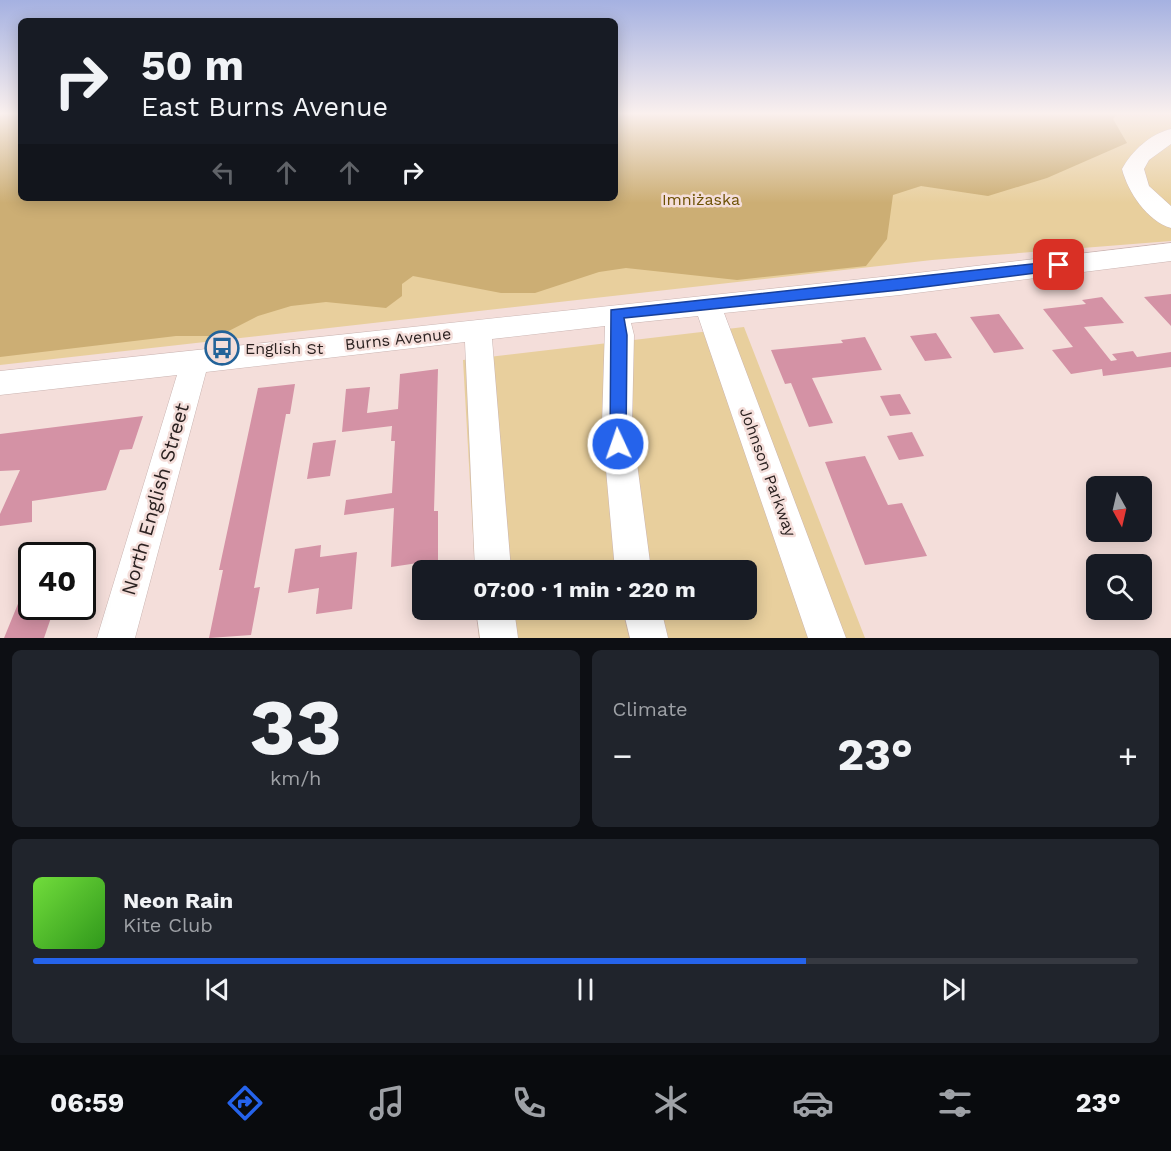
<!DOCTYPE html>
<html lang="en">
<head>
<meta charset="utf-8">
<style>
	:root { --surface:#171b24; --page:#20242c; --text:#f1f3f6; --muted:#9ea1a6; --line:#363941; --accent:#2563eb }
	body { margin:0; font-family:"Work Sans",sans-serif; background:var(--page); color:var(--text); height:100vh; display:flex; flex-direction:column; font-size:22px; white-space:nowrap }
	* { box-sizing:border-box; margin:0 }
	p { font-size:20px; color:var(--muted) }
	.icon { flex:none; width:33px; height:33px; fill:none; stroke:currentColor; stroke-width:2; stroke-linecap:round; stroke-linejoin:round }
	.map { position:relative; height:638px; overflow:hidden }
	.drawer { display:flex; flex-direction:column; gap:12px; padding:12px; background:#0d0f14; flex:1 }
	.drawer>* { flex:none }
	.top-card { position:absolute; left:18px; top:18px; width:600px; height:183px; border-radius:9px; box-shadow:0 3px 15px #0003; background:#171b24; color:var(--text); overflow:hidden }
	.needle { width:39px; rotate:172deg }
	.buttons { position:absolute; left:1086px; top:476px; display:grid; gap:12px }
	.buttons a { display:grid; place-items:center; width:66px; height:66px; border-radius:9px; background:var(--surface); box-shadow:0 3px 15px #0003; font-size:30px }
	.speed { position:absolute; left:18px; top:542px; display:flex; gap:12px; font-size:30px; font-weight:700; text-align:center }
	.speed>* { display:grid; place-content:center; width:78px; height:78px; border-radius:50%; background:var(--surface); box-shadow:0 3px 15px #0003; line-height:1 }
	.speed .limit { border:3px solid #111; border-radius:9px; background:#fff; color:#111 }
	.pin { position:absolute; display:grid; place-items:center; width:51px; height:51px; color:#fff; margin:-26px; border-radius:12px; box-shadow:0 3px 9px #0006 }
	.me { position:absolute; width:66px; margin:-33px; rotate:357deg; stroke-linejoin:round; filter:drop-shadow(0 0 4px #0008) }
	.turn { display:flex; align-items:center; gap:21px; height:126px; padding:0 24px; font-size:27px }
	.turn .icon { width:78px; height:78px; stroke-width:2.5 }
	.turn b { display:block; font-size:42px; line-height:51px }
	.lanes { display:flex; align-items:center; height:57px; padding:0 24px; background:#0003; justify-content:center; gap:30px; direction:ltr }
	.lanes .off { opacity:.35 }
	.big { font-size:45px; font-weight:700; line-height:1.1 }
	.drawer .tile { flex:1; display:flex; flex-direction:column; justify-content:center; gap:9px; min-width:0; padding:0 21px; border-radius:9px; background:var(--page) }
	.drawer .dial { align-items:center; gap:0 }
	.dial b { font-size:78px; line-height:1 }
	.song { display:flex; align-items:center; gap:18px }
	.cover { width:72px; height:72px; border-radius:9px; background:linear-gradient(135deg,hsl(100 70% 55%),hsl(110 70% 35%)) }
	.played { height:6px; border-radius:3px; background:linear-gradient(90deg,var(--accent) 70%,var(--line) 70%) }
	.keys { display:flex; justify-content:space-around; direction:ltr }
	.heat { display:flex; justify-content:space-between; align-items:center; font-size:33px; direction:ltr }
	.drawer .tiles { flex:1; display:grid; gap:12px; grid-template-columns:1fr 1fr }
	.tile:last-child { grid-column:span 2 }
	.trip { position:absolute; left:412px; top:560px; width:345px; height:60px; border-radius:9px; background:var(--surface); box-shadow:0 3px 15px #0003; font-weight:700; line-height:60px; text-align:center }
	.dock { display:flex; height:96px; justify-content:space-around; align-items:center; background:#090b0e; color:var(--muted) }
	.dock .icon { width:42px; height:42px }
	.dock .selected { color:var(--accent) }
	.dock b { font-size:27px; color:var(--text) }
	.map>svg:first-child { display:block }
</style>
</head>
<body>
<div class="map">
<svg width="1171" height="638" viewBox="0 0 1171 638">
	<rect width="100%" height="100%" fill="#f4deda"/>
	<path fill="#e8cf9d" d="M0 114H21V198H615V114H1171V241L932 260 0 365Z
		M744 327 865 638H479L477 609H747V570H475L463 360Z"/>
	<path fill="#ccae74" d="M0 114H21V198H615V114H1117L1113 119 1127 143 1047 178 988 196 921 186 893 195 887 239 866 266 737 280 626 268 599 272 535 293H501L413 276 402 284V296L386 308 326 302 291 306 258 316 219 336H176L0 357Z"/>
	<path fill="#d492a5" d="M1171 294V326L1144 297Z
		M1102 297 1124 323 1084 327 1111 361 1117 360 1112 354 1133 351 1137 357 1171 352V367L1103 376 1102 369 1071 374 1052 350 1073 347 1043 309 1086 304 1082 300Z
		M999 314 1024 349 994 353 970 317Z
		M936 333 952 358 925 361 910 336Z
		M865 337 882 370 812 378 833 423 809 427 791 383 785 384 771 350 843 343 841 340Z
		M438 369 434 511H438V560L391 567 394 508 344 515 346 500 392 493 395 441H391L392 426 342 432 346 389 370 387 367 413 398 409 400 374Z
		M295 384 290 414H286L254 588 260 587 251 635 209 638 223 570H219L258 388Z
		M900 394 911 414 890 416 880 396Z
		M143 416 132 449 120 450 106 490 32 501V522L0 526V514L20 470 0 471V434Z
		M912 432 924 456 899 460 887 436Z
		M336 440 330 476 307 479 313 443Z
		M865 456 888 505 902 503 927 556 865 565 825 462Z
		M321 545 320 557 357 552 352 609 316 614 319 588 288 593 295 549Z
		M31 572 32 606H55L44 638H4Z"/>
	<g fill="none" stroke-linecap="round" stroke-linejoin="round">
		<defs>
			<path id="minor" d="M1171 129V144L1149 160 1144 169 1149 186 1171 206V228C1147 221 1128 192 1122 169 1132 151 1150 134 1171 129Z
				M1171 243V261L900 295 724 313 846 638H808L698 316 631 323 634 335 632 425 651 570H615L602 425 605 326 492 339 511 570H475L465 342 206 372 135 638H97L177 375 0 395V371L900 275Z
				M476 609H514L518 638H480Z
				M623 609H661L668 638H630Z"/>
		</defs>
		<use href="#minor" stroke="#cab4b1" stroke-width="1"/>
		<use href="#minor" fill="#fff" fill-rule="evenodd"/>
	</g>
	<linearGradient id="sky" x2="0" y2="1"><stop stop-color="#a5b1e1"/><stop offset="0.56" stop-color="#faf0ee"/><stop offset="1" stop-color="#faf0ee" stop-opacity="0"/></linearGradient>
	<rect width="1171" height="203" fill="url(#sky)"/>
	<path fill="#2563eb" stroke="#184099" stroke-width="1.5" d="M1059 261 1066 265 1059 270 900 290 624 318 627 335 626 444 624 449 618 451 613 449 610 444 611 310Z"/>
	<defs>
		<symbol id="bus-ring" viewBox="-11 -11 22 22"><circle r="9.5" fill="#f4deda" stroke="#236399" stroke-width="1.5"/><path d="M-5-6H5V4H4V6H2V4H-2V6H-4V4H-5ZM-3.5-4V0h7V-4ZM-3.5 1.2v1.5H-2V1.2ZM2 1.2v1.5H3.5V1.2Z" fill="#236399"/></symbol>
	</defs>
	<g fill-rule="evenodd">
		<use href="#bus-ring" x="203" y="329" width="38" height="38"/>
	</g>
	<g text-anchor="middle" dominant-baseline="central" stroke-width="5" stroke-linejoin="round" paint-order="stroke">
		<g font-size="16" fill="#6d5105" stroke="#f4deda">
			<text x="701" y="199">Imniżaska</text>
		</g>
		<g font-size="16" fill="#2b2221" stroke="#f4deda">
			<text transform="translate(398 339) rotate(-6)">Burns Avenue</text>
			<text transform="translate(768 472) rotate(70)">Johnson Parkway</text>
		</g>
		<g font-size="16" fill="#2b2221" stroke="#f4deda" text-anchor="start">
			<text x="245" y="348">English St</text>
		</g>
		<g font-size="20" fill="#2b2221" stroke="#f4deda">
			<text transform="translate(155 499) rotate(-74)">North English Street</text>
		</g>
	</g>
</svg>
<div class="buttons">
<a><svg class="needle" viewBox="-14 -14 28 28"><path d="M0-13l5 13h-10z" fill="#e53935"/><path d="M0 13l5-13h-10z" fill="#9ea1a6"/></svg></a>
<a><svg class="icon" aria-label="search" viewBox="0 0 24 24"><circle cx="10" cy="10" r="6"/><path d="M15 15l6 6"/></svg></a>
</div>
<div class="speed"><div class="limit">40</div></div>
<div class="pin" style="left:1059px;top:265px;background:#d93025"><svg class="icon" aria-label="arrive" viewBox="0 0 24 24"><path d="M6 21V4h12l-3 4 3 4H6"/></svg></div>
<svg class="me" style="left:618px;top:444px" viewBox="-20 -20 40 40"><circle r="17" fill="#2563eb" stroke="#fff" stroke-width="3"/><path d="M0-11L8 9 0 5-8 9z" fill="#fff"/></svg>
<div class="trip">07:00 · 1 min · 220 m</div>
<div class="top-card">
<div class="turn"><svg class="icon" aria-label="right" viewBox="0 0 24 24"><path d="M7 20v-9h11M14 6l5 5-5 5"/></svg><div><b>50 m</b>East Burns Avenue</div></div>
<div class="lanes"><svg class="icon off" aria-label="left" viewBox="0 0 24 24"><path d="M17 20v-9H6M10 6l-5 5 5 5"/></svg><svg class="icon off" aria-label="ahead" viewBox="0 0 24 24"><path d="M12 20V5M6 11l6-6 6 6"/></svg><svg class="icon off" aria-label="ahead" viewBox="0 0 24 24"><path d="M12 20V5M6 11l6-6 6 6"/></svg><svg class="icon" aria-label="right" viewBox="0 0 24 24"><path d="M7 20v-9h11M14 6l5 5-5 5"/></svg></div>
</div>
</div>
<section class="drawer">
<div class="tiles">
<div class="tile dial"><b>33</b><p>km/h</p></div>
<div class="tile"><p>Climate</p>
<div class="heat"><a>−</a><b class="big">23°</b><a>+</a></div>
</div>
<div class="tile">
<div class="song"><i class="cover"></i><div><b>Neon Rain</b><p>Kite Club</p></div></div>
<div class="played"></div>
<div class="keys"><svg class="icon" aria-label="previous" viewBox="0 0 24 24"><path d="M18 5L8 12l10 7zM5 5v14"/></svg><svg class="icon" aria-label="pause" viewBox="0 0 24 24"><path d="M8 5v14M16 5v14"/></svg><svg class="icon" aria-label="next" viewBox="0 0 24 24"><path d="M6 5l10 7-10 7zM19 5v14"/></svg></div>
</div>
</div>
</section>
<nav class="dock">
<b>06:59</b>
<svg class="icon selected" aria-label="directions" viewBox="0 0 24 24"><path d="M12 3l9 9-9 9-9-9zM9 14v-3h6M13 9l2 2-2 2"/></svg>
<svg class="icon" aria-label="music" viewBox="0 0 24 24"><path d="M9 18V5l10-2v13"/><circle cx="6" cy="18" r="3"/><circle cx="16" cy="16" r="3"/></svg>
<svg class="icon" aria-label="phone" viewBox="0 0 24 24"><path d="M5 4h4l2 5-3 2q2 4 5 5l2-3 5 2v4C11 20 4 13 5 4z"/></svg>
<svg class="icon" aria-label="climate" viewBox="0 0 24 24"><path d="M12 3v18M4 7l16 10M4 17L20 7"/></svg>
<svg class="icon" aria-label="car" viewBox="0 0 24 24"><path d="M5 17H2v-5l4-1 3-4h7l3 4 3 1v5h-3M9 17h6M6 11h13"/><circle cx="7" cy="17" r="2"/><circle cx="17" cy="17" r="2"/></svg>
<svg class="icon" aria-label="filters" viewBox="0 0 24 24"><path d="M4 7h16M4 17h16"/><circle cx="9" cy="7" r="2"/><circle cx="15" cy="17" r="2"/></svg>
<b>23°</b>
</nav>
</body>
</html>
